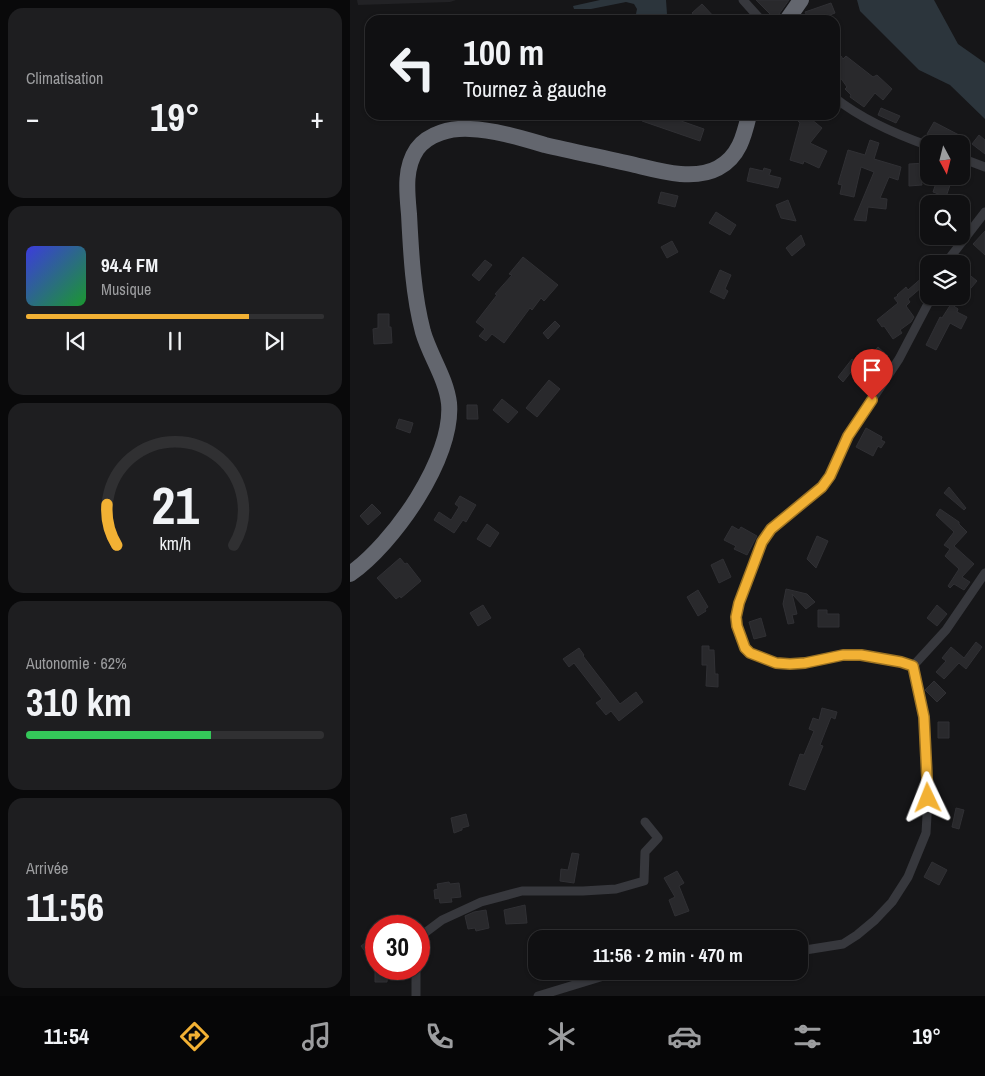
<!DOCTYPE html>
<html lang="fr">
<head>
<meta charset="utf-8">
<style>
	:root { --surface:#101012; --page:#1e1e20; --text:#f1f3f6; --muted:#9c9d9f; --line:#303032; --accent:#f2b134 }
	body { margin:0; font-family:"Archivo Narrow",sans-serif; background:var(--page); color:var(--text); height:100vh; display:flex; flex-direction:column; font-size:19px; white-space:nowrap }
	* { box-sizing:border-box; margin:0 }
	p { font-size:16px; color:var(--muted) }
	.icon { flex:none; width:28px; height:28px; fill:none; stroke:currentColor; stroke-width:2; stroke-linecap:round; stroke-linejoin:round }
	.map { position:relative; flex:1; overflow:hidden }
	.details { display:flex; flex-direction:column; gap:8px; padding:8px; background:#09090a; width:350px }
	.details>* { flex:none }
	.top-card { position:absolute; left:15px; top:15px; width:475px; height:105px; border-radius:15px; box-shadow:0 1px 4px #0004,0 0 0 1px var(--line); background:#101012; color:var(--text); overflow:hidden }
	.needle { width:32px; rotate:173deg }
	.buttons { position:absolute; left:570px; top:135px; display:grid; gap:10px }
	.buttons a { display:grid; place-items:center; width:50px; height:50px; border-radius:10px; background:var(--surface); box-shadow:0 1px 4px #0004,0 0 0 1px var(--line); font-size:25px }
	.speed { position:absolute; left:15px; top:915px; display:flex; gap:10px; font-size:25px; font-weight:700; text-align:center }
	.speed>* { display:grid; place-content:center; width:65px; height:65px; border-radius:50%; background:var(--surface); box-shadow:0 1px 4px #0004,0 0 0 1px var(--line); line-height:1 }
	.speed .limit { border:8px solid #d22; background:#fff; color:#111 }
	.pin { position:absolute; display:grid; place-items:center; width:42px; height:42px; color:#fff; margin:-51px -21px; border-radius:50% 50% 50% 0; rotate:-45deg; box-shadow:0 0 5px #0007 }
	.pin .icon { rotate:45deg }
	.me { position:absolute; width:55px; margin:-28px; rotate:358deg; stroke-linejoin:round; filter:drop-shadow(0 0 4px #0008) }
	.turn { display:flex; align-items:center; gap:18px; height:105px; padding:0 15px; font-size:22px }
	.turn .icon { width:65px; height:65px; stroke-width:2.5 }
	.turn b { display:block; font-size:35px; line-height:42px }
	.big { font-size:38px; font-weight:700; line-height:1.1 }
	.details .widget { flex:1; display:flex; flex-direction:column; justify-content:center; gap:8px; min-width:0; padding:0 18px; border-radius:15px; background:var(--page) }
	.details .dial { align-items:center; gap:0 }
	.dial svg { height:130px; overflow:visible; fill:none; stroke:var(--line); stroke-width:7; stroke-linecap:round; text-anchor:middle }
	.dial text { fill:var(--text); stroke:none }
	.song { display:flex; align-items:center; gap:15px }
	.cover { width:60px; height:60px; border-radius:8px; background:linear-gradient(135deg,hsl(240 70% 55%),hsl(130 70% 35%)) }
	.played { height:5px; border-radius:2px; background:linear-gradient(90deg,var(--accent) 75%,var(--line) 75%) }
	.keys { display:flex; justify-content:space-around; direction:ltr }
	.heat { display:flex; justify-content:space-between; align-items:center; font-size:28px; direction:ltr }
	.charge { height:8px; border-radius:4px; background:linear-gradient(90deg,#34c759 62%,var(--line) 0) }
	.trip { position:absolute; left:178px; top:930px; width:280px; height:50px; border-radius:15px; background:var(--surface); box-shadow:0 1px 4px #0004,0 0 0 1px var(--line); font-weight:700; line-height:50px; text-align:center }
	.dock { display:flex; height:80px; justify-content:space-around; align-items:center; background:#060607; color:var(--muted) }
	.dock .icon { width:35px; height:35px }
	.dock .selected { color:var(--accent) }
	.dock b { font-size:22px; color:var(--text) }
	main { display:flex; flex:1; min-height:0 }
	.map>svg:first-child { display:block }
</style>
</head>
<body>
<main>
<section class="details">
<div class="widget"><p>Climatisation</p>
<div class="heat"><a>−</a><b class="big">19°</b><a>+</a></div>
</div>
<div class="widget">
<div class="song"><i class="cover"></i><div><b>94.4 FM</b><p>Musique</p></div></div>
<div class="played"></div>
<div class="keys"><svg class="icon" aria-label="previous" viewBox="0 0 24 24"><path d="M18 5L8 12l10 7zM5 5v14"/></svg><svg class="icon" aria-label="pause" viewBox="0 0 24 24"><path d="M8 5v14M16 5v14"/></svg><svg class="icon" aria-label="next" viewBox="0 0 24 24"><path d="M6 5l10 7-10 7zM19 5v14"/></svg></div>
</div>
<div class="widget dial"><svg viewBox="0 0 100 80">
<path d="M14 69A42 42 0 1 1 86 69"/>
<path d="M14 69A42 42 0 0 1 8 44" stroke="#f2b134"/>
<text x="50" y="56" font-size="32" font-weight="700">21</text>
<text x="50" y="72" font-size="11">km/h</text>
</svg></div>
<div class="widget"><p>Autonomie · 62%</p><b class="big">310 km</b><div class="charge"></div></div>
<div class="widget"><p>Arrivée</p><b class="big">11:56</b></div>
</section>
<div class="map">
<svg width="635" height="996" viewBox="0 0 635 996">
	<rect width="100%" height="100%" fill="#161618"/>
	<path fill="#222225" d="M7 0H106L100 2 8 5Z"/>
	<path fill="#2c353c" d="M250 0H316L317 14 312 20H292L286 14 287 9 284 4 276 2 241 9H224L223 6Z
		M507 0H584L608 44 635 63V119L600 85 569 70 510 11Z"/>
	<path fill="#29292c" stroke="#303034" d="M406 0H439L429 14 423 17Z
		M481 3 485 13 468 20H449L456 14 455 12Z
		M352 4 367 20H348L342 13Z
		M491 56 493 59 496 56 523 77 527 75 542 89 533 100 525 93 514 107 500 97 501 95 495 89 497 87 485 70V61Z
		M531 108 550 116 546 123 528 115Z
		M294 115H314L354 129 350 141 292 121Z
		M453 115H466L461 119 472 128 460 143 477 151 469 168 454 161 453 164 440 160 450 123 448 121Z
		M584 122 609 135 605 141 599 137 595 144 577 134Z
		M629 135 635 140V154L622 144Z
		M520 140 529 143 524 159 551 167 548 180 539 177 530 198 537 199 536 209 518 207 516 221 504 220 524 172 511 167 504 197 490 194 492 185 488 184 498 150 515 155Z
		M576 163 577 177 571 178 572 185 559 186V164Z
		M400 168 413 171 414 168 421 170 419 175 431 178 428 188 397 181Z
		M593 176H603L596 197 583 192 586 183 591 185Z
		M311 192 328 196 325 207 308 203Z
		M438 200 446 221 431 218 426 205Z
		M366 212 386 225 380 235 359 223Z
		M635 231V255L623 244Z
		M451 235 455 245 442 256 436 248Z
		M322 241 328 252 317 258 311 247Z
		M173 257 208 285 194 301 191 298 182 310 180 308 154 343 142 334 136 341 129 336 135 329 126 322 147 295 145 294 162 275 159 274Z
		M135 260 142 265 129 281 122 275Z
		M611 268 627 281 616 294 611 290Z
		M370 270 381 275 375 289 378 291 374 299 360 292Z
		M574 276 579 281 558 299 560 302 556 306 564 317 561 322 550 330 552 333 543 339 534 326 532 327 527 320 548 303 544 298 548 296 547 295 556 287 558 290Z
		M601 304 608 309 607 312 617 317 611 329 600 323 586 350 576 345 590 317 592 318Z
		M28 314H39V327H41L42 343 24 344 23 329 28 328Z
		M205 321 210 326 198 339 193 333Z
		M528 347 538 356 529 365 532 367 526 374 511 363 516 356 518 358Z
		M502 359 508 363 493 382 488 377Z
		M199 380 210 389 187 417 176 408Z
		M152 399 168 412 158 423 143 410Z
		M117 405H127L128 419H117Z
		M49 419 63 423 60 433 46 428Z
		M516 428 532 437 531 440 535 442 531 448 528 446 523 456 506 447Z
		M599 487 616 508 614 510 594 493Z
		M110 496 126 505 116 522 113 520 104 533 84 520 89 512 101 520 109 507 105 504Z
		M22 504 31 513 18 525 10 516Z
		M590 509 609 522V524L617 532 604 546 624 564 612 577 620 582 614 590 604 584 600 588 598 586 609 569 595 556 600 549 594 545 604 532 586 515Z
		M137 524 149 533 140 547 127 539Z
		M382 526 389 530 391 527 407 536 397 555 384 549 386 546 374 540Z
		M467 536 478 541 466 568 457 559Z
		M50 558 55 564 57 563 71 581 51 598 50 596 46 599 27 578Z
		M373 559 381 577 369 583 361 565Z
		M436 589 457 594 465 602 456 609 442 594 447 614 442 615 444 623 438 624 433 604Z
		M348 590 358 607 355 609 356 611 348 616 337 597Z
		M133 605 141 618 128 626 120 613Z
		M587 605 597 614 587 626 577 618Z
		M468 610H477V614H489V627H468Z
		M411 618 416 636 404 639 399 622Z
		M626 642 632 647 616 669 609 663 594 679 586 672 596 661 592 658 601 647 614 658Z
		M352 646H359V650H364L365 674H368V687L356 686 357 665H352Z
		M229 648 234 655 233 656 270 704 286 692 293 702 269 721 261 711 256 715 246 703 252 699 224 663 219 667 213 659Z
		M584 681 596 693 587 702 575 690Z
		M472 708 487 712 485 719 481 717 470 745 473 746 455 790 439 785 450 754 454 755 464 731 459 729 463 718 469 720Z
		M588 722H599V738H588Z
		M606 808 614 810 609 829 602 827Z
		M116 814 119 826 112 828V830L104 833 101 818Z
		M222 853 229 854 224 883 210 881 211 869 218 870Z
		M582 862 597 870 589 885 574 877Z
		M327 871 334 883 329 886 339 911 325 916 319 900 325 897 314 878Z
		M99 882 100 884 109 883 111 897 101 898 102 902 90 903 89 898 85 899 84 890 88 889 87 884Z
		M175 905 177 923 156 924 154 910Z
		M136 910 139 928 126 931 125 928 118 929 115 916 124 912Z
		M19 940 26 949V954L20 958 11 946Z
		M25 972H38L37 982H25Z"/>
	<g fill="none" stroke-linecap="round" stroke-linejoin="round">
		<path stroke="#37383d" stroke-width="9" d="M393 0 411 20
			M485 98C513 120 545 134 579 146
			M611 158 635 167
			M595 264 635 212
			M563 666 551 662 511 655H493L455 663 440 664 426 663 400 653 395 648 390 638 386 617 389 603 412 542 421 529 472 487 479 476 498 436 549 359 582 296
			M69 948 72 935 92 920 131 902 172 891H233L266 889 294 881 295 852 308 838 295 822
			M449 951 493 944 507 935 525 920 542 902 558 877 576 833 578 798 574 717 563 666 596 630 635 573
			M66 969V996
			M188 996 270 971"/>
		<path stroke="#63666e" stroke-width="16" d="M437 20 451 0
			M0 574C43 544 104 458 99 403 96 378 80 356 73 332 63 294 61 253 59 214 57 192 54 168 67 149 79 133 101 128 120 129 145 130 171 138 195 145 225 152 255 158 285 165 310 171 344 181 368 168 389 157 394 136 399 115"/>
	</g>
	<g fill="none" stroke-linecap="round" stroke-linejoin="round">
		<defs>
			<path id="route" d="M522 400 498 436 480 476 472 487 421 529 412 542 389 603 386 617 387 626 395 648 400 653 426 663 440 664 455 663 493 655H511L551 662 563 666 574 717 578 798"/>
		</defs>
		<use href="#route" stroke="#9d7322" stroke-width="12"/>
		<use href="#route" stroke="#f2b134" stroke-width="9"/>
	</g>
</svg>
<div class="buttons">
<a><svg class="needle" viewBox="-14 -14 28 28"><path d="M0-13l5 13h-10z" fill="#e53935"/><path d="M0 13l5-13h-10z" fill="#9c9d9f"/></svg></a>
<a><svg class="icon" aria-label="search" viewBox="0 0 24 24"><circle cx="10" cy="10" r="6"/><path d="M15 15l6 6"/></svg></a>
<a><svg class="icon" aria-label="layers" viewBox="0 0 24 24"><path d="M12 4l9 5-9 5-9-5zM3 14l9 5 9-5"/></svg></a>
</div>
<div class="speed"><div class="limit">30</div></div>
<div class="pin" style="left:522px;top:400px;background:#d93025"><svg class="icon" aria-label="arrive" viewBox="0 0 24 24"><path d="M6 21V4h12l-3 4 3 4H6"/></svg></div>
<svg class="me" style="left:578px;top:798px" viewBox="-20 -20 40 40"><path d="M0-17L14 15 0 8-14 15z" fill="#f2b134" stroke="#fff" stroke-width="4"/></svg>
<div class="trip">11:56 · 2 min · 470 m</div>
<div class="top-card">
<div class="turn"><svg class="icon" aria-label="left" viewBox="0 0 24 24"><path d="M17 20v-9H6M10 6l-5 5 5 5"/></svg><div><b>100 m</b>Tournez à gauche</div></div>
</div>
</div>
</main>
<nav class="dock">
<b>11:54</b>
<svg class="icon selected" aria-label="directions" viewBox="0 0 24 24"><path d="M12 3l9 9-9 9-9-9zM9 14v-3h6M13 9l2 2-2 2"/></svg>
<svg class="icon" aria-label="music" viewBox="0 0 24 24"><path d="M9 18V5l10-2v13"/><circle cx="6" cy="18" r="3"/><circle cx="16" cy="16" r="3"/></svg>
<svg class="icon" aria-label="phone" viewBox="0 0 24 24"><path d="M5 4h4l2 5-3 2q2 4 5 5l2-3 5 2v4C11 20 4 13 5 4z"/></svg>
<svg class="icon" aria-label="climate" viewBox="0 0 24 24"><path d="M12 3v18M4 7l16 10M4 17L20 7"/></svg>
<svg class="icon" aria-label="car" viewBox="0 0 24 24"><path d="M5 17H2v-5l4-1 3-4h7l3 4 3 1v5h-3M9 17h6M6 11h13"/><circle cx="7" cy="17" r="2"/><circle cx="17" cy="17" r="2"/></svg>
<svg class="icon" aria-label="filters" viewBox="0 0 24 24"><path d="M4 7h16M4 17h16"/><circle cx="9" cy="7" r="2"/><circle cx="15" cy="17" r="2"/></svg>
<b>19°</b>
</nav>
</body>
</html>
